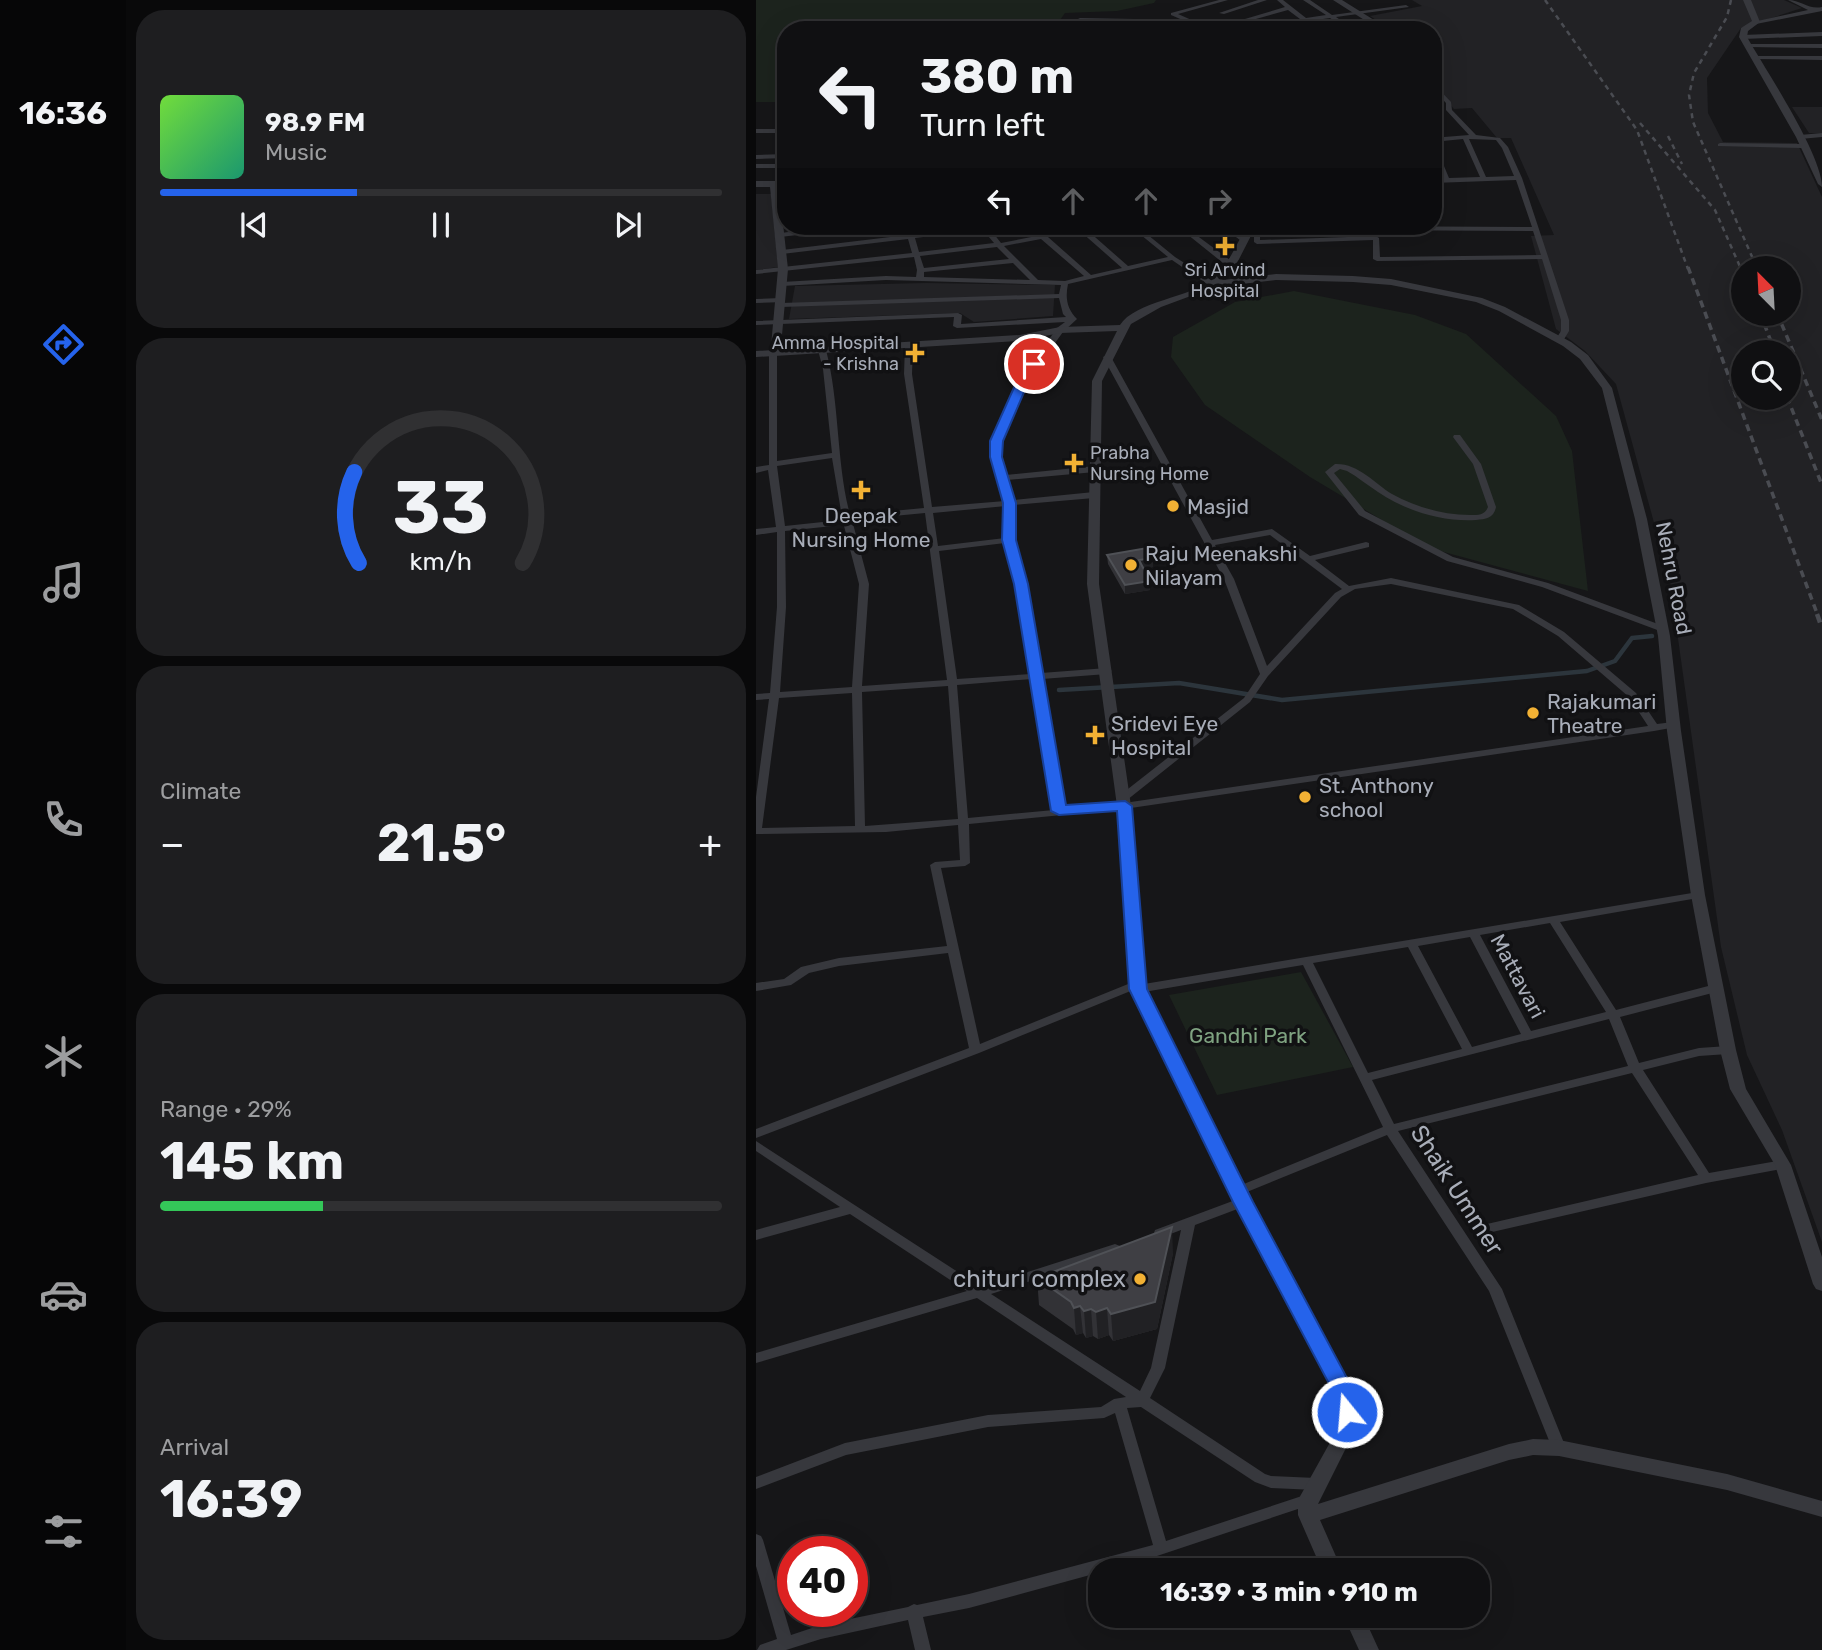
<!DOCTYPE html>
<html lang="en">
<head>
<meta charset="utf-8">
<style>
	:root { --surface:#101012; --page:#1e1e20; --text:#f1f3f6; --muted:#9c9d9f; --line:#303032; --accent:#2563eb }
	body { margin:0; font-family:Rubik,sans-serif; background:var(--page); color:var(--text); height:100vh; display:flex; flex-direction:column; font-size:26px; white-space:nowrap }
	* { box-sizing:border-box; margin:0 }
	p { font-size:23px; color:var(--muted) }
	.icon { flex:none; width:38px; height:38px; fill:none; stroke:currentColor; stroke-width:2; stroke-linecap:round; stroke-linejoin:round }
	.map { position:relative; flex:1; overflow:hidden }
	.panel { display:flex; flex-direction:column; gap:10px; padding:10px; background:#09090a; width:630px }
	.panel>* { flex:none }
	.guide { position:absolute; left:21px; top:21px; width:665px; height:214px; border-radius:28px; box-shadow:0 7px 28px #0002,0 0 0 2px var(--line); background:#101012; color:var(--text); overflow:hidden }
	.needle { width:46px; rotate:336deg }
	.controls { position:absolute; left:975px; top:256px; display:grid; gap:14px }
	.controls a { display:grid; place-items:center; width:70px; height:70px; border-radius:50%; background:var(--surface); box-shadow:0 7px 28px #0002,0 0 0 2px var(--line); font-size:35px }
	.speed { position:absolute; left:21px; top:1536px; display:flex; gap:14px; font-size:35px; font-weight:700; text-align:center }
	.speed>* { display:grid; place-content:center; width:91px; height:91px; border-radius:50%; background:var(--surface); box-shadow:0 7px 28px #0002,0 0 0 2px var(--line); line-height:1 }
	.speed .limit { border:10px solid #d22; background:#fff; color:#111 }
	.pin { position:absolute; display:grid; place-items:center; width:60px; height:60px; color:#fff; margin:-30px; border:4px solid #fff; border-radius:50%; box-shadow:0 2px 7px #0007 }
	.me { position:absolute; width:77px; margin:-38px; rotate:343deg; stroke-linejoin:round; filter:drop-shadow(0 0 5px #0008) }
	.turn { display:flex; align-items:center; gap:24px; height:147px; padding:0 28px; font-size:32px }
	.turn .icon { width:91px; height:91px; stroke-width:2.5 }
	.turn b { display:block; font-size:49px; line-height:60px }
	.lanes { display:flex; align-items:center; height:66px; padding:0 28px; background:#0003; justify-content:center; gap:35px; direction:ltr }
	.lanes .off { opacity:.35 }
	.big { font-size:52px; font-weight:700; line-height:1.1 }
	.panel .widget { flex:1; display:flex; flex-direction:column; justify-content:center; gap:10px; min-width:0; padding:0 24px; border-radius:28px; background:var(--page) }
	.panel .dial { align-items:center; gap:0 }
	.dial svg { height:182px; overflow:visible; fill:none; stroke:var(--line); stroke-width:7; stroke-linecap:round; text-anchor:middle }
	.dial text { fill:var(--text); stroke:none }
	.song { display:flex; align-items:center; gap:21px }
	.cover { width:84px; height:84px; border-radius:10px; background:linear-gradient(135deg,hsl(100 70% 55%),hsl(160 70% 35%)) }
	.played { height:7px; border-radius:4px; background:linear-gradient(90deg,var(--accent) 35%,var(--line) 35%) }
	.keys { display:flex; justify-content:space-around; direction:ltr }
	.heat { display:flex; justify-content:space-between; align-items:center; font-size:38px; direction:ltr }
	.charge { height:10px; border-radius:5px; background:linear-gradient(90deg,#34c759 29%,var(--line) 0) }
	.trip { position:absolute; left:332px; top:1558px; width:402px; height:70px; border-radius:28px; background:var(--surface); box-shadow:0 7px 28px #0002,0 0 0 2px var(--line); font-weight:700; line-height:70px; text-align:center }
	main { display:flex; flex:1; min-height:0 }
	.tabs { display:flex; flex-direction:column; width:126px; justify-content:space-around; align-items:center; background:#060607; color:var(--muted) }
	.tabs .icon { width:49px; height:49px }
	.tabs .current { color:var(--accent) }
	.tabs b { font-size:32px; color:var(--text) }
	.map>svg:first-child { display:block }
</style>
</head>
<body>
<main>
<nav class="tabs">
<b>16:36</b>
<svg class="icon current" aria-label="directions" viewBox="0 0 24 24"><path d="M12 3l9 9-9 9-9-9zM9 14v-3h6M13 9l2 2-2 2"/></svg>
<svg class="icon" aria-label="music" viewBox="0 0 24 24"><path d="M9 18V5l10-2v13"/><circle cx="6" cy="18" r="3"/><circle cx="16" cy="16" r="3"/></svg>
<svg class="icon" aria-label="phone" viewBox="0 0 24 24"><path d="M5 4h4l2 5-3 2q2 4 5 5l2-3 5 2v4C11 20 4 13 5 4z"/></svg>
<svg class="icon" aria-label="climate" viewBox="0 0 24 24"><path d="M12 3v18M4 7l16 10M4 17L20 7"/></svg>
<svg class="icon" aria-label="car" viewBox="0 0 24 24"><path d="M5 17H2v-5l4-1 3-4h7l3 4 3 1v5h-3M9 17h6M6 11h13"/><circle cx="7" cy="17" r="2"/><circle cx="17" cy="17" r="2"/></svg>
<svg class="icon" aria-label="filters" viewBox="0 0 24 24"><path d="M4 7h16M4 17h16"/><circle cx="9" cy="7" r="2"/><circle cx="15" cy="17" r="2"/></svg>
</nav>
<section class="panel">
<div class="widget">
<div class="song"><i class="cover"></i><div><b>98.9 FM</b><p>Music</p></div></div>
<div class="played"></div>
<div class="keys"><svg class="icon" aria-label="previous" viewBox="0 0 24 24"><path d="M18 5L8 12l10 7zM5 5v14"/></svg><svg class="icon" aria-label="pause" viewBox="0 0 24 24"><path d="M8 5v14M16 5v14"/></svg><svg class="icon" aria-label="next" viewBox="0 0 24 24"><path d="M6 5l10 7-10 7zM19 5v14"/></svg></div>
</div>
<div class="widget dial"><svg viewBox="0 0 100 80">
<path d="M14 69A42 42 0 1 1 86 69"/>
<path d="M14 69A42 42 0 0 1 12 29" stroke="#2563eb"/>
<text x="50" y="56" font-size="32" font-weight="700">33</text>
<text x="50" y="72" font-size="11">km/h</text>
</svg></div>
<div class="widget"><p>Climate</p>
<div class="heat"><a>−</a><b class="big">21.5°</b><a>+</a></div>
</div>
<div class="widget"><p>Range · 29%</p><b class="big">145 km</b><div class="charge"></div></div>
<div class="widget"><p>Arrival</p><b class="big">16:39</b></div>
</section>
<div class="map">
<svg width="1066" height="1650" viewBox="0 0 1066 1650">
	<rect width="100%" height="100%" fill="#161618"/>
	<path fill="#222225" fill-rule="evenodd" d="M656 0H1028L1046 8 985 28 951 78 952 113 967 142 1041 143 1066 197V1242L1026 1130 991 1055 965 947 914 581 860 384 829 351 800 329 775 236 798 235 755 138H741L716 108 698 109 677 85V30H636L614 16 666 6ZM987 268H1032V313H987ZM987 352H1032V397H987Z
		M1036 107H1066V133H1053Z
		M0 194H15L22 267 0 270Z
		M170 283 299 285 297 316 218 322 204 313 33 319 39 286Z"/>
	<path fill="#1c231d" d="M0 0H400L398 3 361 11 309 13 297 30H30V102H0Z
		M538 291 659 315 710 334 800 416 816 451 832 591 673 548 554 477 449 405 415 357 417 337 479 302Z
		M545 972 597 1067 461 1095 413 995Z"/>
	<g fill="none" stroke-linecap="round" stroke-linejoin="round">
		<path stroke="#2c353c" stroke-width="4.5" d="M303 690 423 683 526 700 831 671 859 661 876 638 896 636"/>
		<path fill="#37383d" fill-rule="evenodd" d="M463 0H472L422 14 458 30C452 30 446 27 441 28 433 28 425 30 417 30L438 25 415 15V13Z
			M502 0H511L468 14 463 13Z
			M521 0H527L550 18 570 15 547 0H554L576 15 650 5 653 7 580 17 599 30H592L574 18 553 21 564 30H557L547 22 482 30H464L544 19 532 10 475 26 472 24 529 7Z
			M1032 0C1045 0 1053 10 1066 7V11L1000 24 997 22 1052 10Z
			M324 18 379 19 382 21 379 30H373L376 23 322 21V19Z
			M1066 32V36L987 39 984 37 987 35Z
			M995 44H1066V48L993 47V45Z
			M1001 56H1066V60L999 59V57Z
			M677 83 695 102 696 110 720 135 744 138 752 147 766 178 813 320V331L807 341 800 339 805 331V320L786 259 621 261 617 259V240L501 244 498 242V231L501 229 588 226 776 227 760 180 677 183V179H687L677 155V145L680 147 693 178 724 177 707 139 677 142V138H682L677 132V126L688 137 713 135 690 110V103L677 89ZM713 139 740 140 746 148 758 176 730 177ZM591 230 777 231 785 255 624 257 623 238 620 236 504 240V233Z
			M0 129H30V133H0Z
			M1066 133V137L1044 139 1041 137 1044 135Z
			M964 143 1046 144 1049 146 1046 148 962 146V144Z
			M30 154V158L0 159V155Z
			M0 164H30V168H0Z
			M86 226H105L102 228 24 237 21 235 24 233Z
			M149 226H155L158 234 225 226H243L242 227 234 229 245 243 321 228 320 226H342L341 227 331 230 372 266 412 257 374 226H381L419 257 461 284 454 286 416 260 312 284C309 298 311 309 321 319L307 332 270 383 244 441V457L250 475 339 466 343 469 339 472 251 480 257 500 338 492 342 495 338 498 258 505 257 540 270 584 285 673 351 668 356 671 351 674 286 679 308 809 368 803 892 726 873 697 802 636 757 609 635 584 599 589 585 597 512 676 494 702 371 800H363L362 798 363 796 488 698 504 674 468 579 347 357 351 355 355 357 456 540 516 529 554 556 610 542 613 543V547L559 560 593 586 635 578 763 605 808 632 880 693 901 724 917 722 922 725 920 727 898 731 368 809 213 824 214 863 209 866 185 868 224 1044 382 980 386 981 388 984 942 892 946 893 947 895 946 897 942 898 804 922 860 1010 960 984 964 985 966 988 964 991 864 1017 883 1063 943 1048 972 1046 976 1047 978 1050 976 1053 972 1054 943 1056 887 1070 953 1173 1027 1160 1031 1162 1033 1165 1031 1168 950 1183 723 1235 718 1233 717 1230 718 1227 942 1175 876 1073 642 1131 746 1289 810 1448 808 1452 803 1454 798 1452 796 1448 733 1291 631 1135 486 1194 482 1196 478 1194 476 1191 478 1188 627 1127 547 965 382 993 377 990 223 1053 0 1138V1129L213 1048 192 953 83 966 53 973 35 985 0 991V983L28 979 45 967 83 958 191 946 174 865 179 862 204 860 202 825 130 832 0 834V797L13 699 0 700V694L14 693 21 607V532L0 535V529L20 527 12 470 0 473V467L13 465V353L17 344H20L24 346 21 353V461L76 453 67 369 62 350 66 348 70 350C84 404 80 461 94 515L168 508 148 374 149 345 153 343 157 345 156 374 176 507 249 501 236 457V441L262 383 301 328 309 322 201 328 197 326 198 317 0 325V321L202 313 206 315 205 324 310 317 307 314 303 298 25 307 21 305 25 303 303 294 305 285 130 280 26 286 22 284 26 282 130 276 160 277 161 270 158 257 0 274V270L156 253 152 239 26 254 22 252 26 250 151 235ZM227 230 238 243 163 252 159 238ZM324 231 366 268 335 275 292 237ZM285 239 328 276 309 281 282 280 248 246ZM241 247 253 259 168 268 164 256ZM257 263 274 280 168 277V272ZM76 458 86 517 76 521 29 526 21 466ZM250 506 249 538 182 546 177 513ZM169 513 191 680 106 686 113 584 96 520ZM87 522 103 584 96 687 24 692 30 607 29 531 77 526ZM514 535 586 589 579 593 511 666 478 579 459 545ZM249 543 260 584 275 674 201 679 183 551ZM276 679 298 810 212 818 201 685ZM192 686 202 819 109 826 106 692ZM96 693 99 826 6 828 23 698ZM794 923 850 1012 775 1031 724 935ZM714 937 765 1034 716 1047 662 946ZM652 947 706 1049 612 1073 557 963ZM853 1019 872 1066 638 1124 616 1080Z
			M421 226H428L478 263V267H472Z
			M465 226H472L489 239 484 240Z
			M25 298H28V302L0 303V299Z
			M698 435H704L725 464 740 507C738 518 730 519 720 520 686 522 650 511 622 492 611 485 602 477 591 471L584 469 578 473 609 511 697 557 792 583 910 627 912 629 910 631H904L786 587 691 561 603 515 569 472 579 464C602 463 618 483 636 494 660 507 687 515 714 515 723 515 729 515 732 507L717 464 697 437Z
			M0 1141 225 1287 359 1244 364 1246 366 1249 364 1252 235 1294 384 1391 395 1368 425 1230 404 1238 399 1236 398 1233 399 1230 482 1199 487 1197 492 1199 493 1202 492 1205 439 1225 409 1368 394 1398 509 1474 515 1476 560 1478 565 1480 567 1484 565 1488 560 1490 515 1488 499 1482 385 1407 371 1408 410 1541 552 1494 557 1496 559 1500 557 1504 392 1559 354 1570H345V1572L213 1608 167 1617 175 1650H159L152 1620 65 1639 30 1650H1L4 1645 21 1639 0 1566V1534L5 1536 7 1540 35 1635 65 1625 152 1607 158 1604 161 1605 213 1594 397 1545 359 1413 348 1418 232 1427 90 1455 0 1489V1477L89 1443 232 1415 345 1407 358 1399 370 1397 221 1298 0 1363V1353L211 1291 94 1214 0 1240V1230L84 1207 0 1151Z"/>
		<path fill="#37383d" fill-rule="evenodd" d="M577 0H586L634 30H624Z
			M987 0H995L1004 22 992 31 991 37C1009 69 1066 154 1066 187L1062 184 1040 137 983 37 985 28 996 21Z
			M0 181H30V187H23L32 269 25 346 20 349 15 346 22 269 14 187H0Z
			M491 226H500L480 265 466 280 520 274 597 276 635 279 726 298 749 307 815 342 832 355 856 388 891 519 914 636 925 731 949 895 980 1050 990 1089 1035 1165 1066 1257V1291L1060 1289 1057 1284 1019 1165 974 1089 964 1050 935 895 911 731 902 636 879 519 846 388 824 359 807 346 743 311 720 302 635 285 597 282 520 280 459 287 405 307 375 324 346 381 343 584 375 806 390 989 496 1202 598 1393 600 1412 595 1438 562 1504 753 1444 777 1439 803 1440 971 1474 1066 1501V1517L971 1490 803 1456 777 1455 753 1460 564 1520 586 1570H566L542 1515V1500L577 1437 582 1412 580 1393 478 1202 374 989 361 806 331 584 336 381 361 331 304 333 264 341 0 357V351L264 335 304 327 364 325C378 302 437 296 456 280 472 266 480 245 491 226Z
			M587 1615H607L623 1650H603Z"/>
		<path stroke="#4a4c52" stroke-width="2.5" stroke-dasharray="5 4.5" stroke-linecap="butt" d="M789 0 881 130 932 269
			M975 0 971 17 938 73 933 95 937 122 1001 268
			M884 123 959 210 985 269
			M912 136 926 164"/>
		<path stroke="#4a4c52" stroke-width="3.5" stroke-dasharray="7 5" stroke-linecap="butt" d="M932 267 1062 616
			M984 267 987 273
			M1004 313 1019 352
			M1021 313 1066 420
			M1031 397 1066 485"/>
		<path stroke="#4a4c52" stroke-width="4.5" stroke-dasharray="9 7" stroke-linecap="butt" d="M1061 614 1066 628"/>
	</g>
	<path fill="#323236" d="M351 555 397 558V567L387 569 394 581V590L369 594 352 564Z
		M417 1253 401 1329 357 1341 353 1335 342 1339 337 1336 330 1338 327 1333 320 1335 317 1329 283 1305 281 1278Z"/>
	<path fill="#212124" d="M397 558V567L384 569 383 560Z
		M394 581V590L369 594V585Z
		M416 1227 417 1253 401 1329 357 1341 355 1314Z
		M324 1306 327 1333 320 1335 318 1308Z
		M351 1308 353 1335 342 1339 340 1312Z
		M335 1309 337 1336 330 1338 328 1311Z"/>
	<path fill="#3f3f44" stroke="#4f5156" stroke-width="2" d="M391 548 397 558 383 560 394 581 369 585 351 555Z
		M416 1227 399 1302 355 1314 351 1308 340 1312 335 1309 328 1311 324 1306 318 1308 315 1302 281 1278Z"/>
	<path fill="#2563eb" stroke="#184099" stroke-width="2" d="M274 362 284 364 272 383 247 441 246 457 260 503V540L272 584 310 805 369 801 376 806 391 989 497 1202 599 1393 602 1412 599 1418 591 1420 584 1418 578 1393 477 1202 373 989 361 811 303 815 295 811 258 584 246 540 247 503 234 457V441L260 383Z"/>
	<g fill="#f2b134" stroke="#111113" stroke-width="2.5">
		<path d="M465.5 235.5h7v7h7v7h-7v7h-7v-7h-7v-7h7z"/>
		<path d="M155.5 342.5h7v7h7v7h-7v7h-7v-7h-7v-7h7z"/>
		<path d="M314.5 452.5h7v7h7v7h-7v7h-7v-7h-7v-7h7z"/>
		<path d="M101.5 479.5h7v7h7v7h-7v7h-7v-7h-7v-7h7z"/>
		<circle cx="417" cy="506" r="7"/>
		<circle cx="375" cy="565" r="7"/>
		<circle cx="777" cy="713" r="7"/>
		<path d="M335.5 724.5h7v7h7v7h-7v7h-7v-7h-7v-7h7z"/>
		<circle cx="549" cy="797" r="7"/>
		<circle cx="384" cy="1279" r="7"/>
	</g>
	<g text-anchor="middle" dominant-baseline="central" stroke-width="7" stroke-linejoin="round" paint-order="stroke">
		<g font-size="18" fill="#a8adb8" stroke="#111113">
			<text x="469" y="270">Sri Arvind<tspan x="469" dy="21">Hospital</tspan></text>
			<text x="143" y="343" text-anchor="end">Amma Hospital<tspan x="143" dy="21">- Krishna</tspan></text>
			<text x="334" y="453" text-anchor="start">Prabha<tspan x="334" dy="21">Nursing Home</tspan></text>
		</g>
		<g font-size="21" fill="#a8adb8" stroke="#111113" text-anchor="start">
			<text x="431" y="506">Masjid</text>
			<text x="105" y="515" text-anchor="middle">Deepak<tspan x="105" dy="24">Nursing Home</tspan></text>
			<text x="389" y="553">Raju Meenakshi<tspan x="389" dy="24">Nilayam</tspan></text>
			<text x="791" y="701">Rajakumari<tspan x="791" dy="24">Theatre</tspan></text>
			<text x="355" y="723">Sridevi Eye<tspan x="355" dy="24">Hospital</tspan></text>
			<text x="563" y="785">St. Anthony<tspan x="563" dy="24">school</tspan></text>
		</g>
		<g font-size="21" fill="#a8adb8" stroke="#111113">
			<text transform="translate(918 578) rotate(79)">Nehru Road</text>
			<text transform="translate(762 976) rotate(62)">Mattavari</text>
		</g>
		<g font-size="21" fill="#7fa381" stroke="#111113">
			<text x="492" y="1035">Gandhi Park</text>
		</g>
		<g font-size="24" fill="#a8adb8" stroke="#111113">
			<text transform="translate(701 1190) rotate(57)">Shaik Ummer</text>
		</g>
		<g font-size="24" fill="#a8adb8" stroke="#111113" text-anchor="end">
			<text x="370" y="1279">chituri complex</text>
		</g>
	</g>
</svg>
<div class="controls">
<a><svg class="needle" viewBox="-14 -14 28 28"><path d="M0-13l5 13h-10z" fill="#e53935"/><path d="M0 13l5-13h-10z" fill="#9c9d9f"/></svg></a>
<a><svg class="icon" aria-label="search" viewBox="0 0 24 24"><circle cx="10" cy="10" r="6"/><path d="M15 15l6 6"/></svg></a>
</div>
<div class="speed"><div class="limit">40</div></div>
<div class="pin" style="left:278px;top:364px;background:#d93025"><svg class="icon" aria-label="arrive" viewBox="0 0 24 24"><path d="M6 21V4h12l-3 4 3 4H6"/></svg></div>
<svg class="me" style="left:591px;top:1412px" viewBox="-20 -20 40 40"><circle r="17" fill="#2563eb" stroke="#fff" stroke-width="3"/><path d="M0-11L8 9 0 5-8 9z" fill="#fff"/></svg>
<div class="trip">16:39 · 3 min · 910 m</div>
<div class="guide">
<div class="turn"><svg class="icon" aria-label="left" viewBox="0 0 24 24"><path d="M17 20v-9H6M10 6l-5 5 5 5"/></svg><div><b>380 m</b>Turn left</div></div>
<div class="lanes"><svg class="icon" aria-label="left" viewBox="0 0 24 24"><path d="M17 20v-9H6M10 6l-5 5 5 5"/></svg><svg class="icon off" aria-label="ahead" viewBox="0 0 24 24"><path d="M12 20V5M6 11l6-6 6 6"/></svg><svg class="icon off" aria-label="ahead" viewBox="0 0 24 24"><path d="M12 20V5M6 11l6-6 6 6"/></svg><svg class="icon off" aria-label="right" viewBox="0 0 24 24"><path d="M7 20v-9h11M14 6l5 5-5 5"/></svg></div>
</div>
</div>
</main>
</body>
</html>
